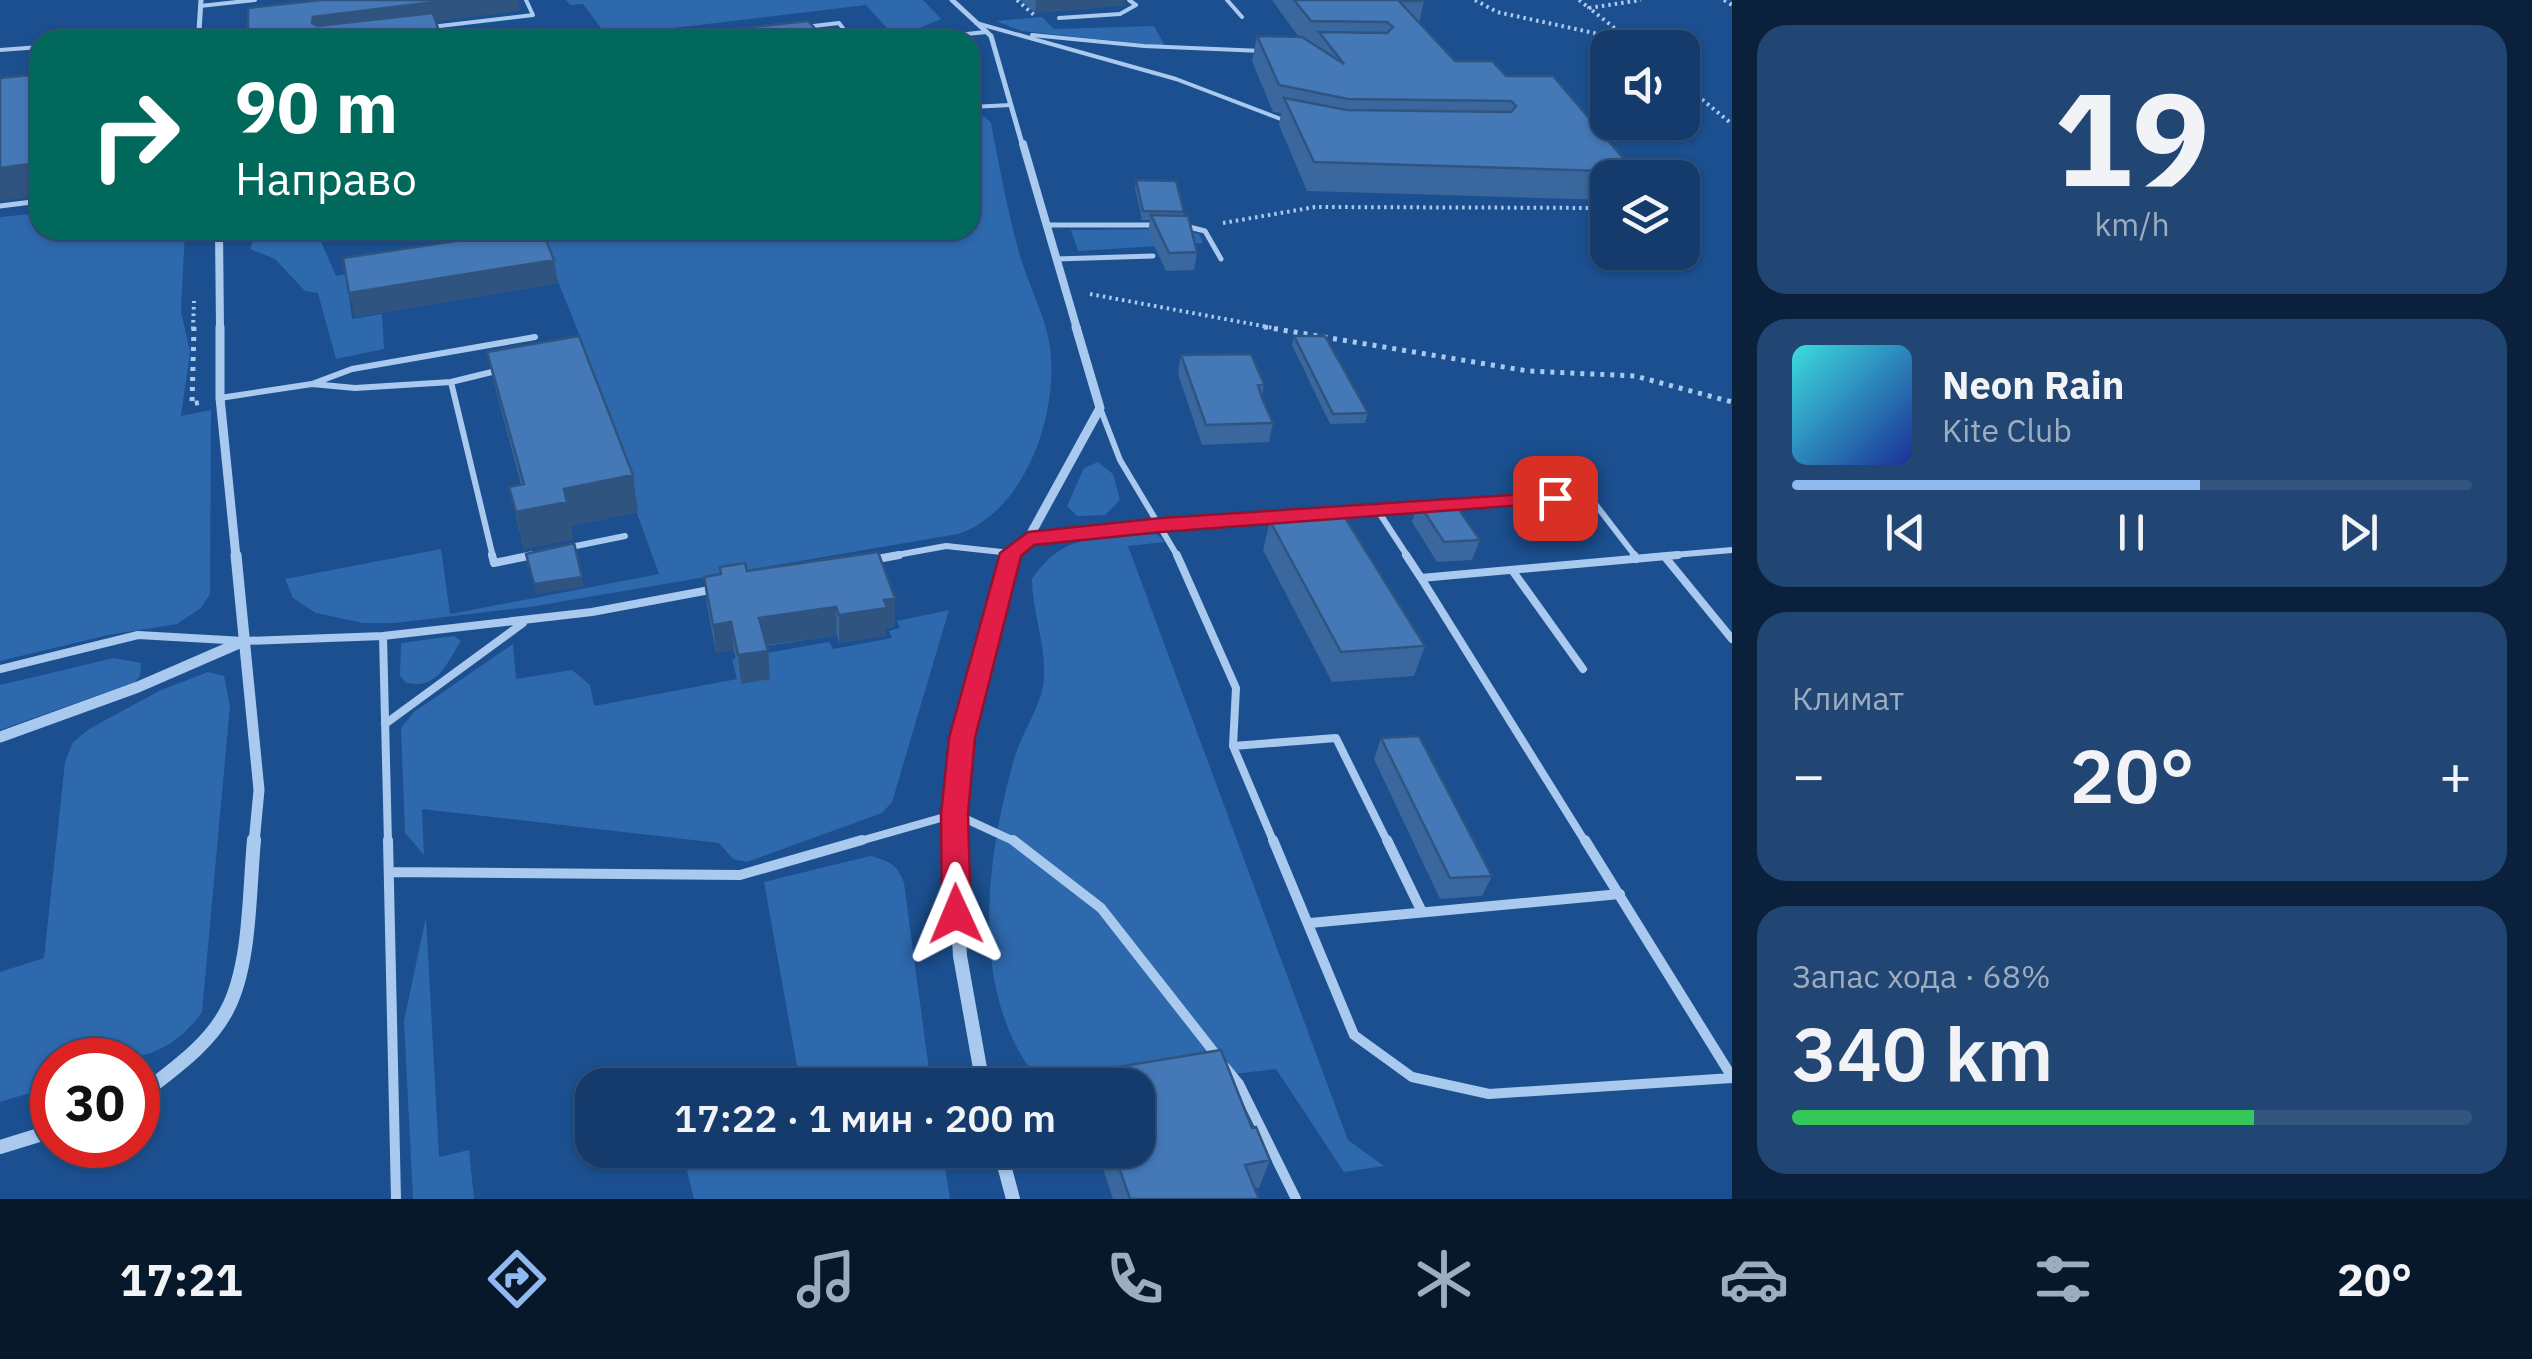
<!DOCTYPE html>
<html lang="ru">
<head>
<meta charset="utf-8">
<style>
	:root { --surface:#143b6b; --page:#214673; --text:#f1f3f6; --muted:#9dadc1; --line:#33557e; --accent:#90b9f0 }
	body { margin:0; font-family:"IBM Plex Sans",sans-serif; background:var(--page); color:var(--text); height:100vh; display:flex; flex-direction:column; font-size:38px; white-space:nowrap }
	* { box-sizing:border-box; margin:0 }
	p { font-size:32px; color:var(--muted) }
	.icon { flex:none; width:55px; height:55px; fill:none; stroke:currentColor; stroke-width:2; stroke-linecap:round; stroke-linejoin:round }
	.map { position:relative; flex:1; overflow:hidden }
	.panel { display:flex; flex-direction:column; gap:25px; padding:25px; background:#0b203b; width:800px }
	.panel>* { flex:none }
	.top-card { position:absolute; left:30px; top:30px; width:950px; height:210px; border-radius:30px; box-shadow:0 2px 8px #0004,0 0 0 2px var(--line); background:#00695c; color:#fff; overflow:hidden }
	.fabs { position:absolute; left:1590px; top:30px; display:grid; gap:20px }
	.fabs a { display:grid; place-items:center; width:110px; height:110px; border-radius:20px; background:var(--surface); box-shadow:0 2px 8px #0004,0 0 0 2px var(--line); font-size:50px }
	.speed { position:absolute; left:30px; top:1038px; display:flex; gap:20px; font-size:50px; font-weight:700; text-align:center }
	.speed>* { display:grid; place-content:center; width:130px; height:130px; border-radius:50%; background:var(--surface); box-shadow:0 2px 8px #0004,0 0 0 2px var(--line); line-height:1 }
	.speed .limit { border:15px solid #d22; background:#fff; color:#111 }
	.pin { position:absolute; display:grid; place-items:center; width:85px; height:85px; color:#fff; margin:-42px; border-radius:20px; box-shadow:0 5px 15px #0006 }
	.me { position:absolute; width:110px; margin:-55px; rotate:359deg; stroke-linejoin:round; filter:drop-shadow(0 0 8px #0008) }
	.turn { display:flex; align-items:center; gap:35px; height:210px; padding:0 40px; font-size:45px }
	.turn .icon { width:130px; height:130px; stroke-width:2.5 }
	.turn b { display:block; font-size:70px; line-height:85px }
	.big { font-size:75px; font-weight:600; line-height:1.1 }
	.panel .widget { flex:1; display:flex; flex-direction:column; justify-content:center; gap:15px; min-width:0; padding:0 35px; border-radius:30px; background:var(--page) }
	.panel .dial { align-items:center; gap:0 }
	.dial b { font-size:130px; line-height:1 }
	.song { display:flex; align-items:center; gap:30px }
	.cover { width:120px; height:120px; border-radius:15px; background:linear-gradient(135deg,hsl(180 70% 55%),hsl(230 70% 35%)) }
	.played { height:10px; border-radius:5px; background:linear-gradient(90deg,var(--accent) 60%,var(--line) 60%) }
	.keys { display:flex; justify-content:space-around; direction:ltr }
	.heat { display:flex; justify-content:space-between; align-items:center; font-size:55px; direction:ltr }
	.charge { height:15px; border-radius:8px; background:linear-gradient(90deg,#34c759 68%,var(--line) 0) }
	.trip { position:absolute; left:575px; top:1068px; width:580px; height:100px; border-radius:30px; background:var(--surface); box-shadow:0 2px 8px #0004,0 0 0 2px var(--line); font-weight:600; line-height:100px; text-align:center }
	.tab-bar { display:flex; height:160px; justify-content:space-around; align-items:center; background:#08182b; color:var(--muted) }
	.tab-bar .icon { width:70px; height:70px }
	.tab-bar .on { color:var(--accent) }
	.tab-bar b { font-size:45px; color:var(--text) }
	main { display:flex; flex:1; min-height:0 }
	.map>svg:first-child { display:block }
</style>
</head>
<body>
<main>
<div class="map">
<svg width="1732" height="1199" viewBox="0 0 1732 1199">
	<rect width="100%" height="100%" fill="#1b4f8f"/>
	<path fill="#2e69ad" d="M566 0H923L941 19 896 38 866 5 607 36 583 4 570 5Z
		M1042 17 1054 29 1154 26 1165 46 1021 31 996 21Z
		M970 113 985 117 991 123C1000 169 1008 215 1021 259 1030 288 1046 318 1050 347 1059 414 1025 512 958 534L530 607 395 623H363L316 613 293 598 285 579 441 549 450 614 659 574 591 387 599 385 545 248 347 280 352 319 382 314 384 349 336 359 318 293 305 291 275 259 250 249 253 241 293 230H316L336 276 563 230H970Z
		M40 213V230H185L181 311 190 352 181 416 211 410 210 594 201 608 177 624 108 635 0 661V217Z
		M1183 229 1199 234 1203 243 1078 251 1071 230Z
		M1098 462 1113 474 1120 500 1105 515 1077 516 1067 506 1084 468Z
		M1157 534 1165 542 1128 546 1348 1140 1384 1166 1344 1172 1276 1069 1138 1085H1043C966 999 986 857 1015 756 1023 730 1043 704 1044 677 1046 644 1032 612 1032 579 1065 530 1102 539 1157 534Z
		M949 610 892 802 882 813 747 862 733 859 719 843 422 809 424 855 405 833 401 728 414 712 513 644 516 679 572 670 590 685 594 706 737 679 732 659 829 642 833 649 892 638 889 631 900 628 897 621Z
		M454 636 461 641C447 663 436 692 405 682L400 675 401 643Z
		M114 658 141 663 140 676 135 682 0 730V685Z
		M208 672 224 676 230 706 202 1012C163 1068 113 1060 52 1060V1086L0 1102V972L44 958 65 762 73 742 89 729 161 690Z
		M870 856C888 860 898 865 904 883L931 1085H743L798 1071 764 882Z
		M426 917 439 1157 469 1150 474 1199H413L404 1021Z
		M682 1150H942L950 1199H694Z"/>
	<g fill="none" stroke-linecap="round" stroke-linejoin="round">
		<path stroke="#a9c9ee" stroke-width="4" stroke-dasharray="2.5 4" stroke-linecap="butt" d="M1017 0 1034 15
			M1475 0 1497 12 1631 41 1639 48
			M1579 0 1589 8
			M1724 0 1732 5
			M1630 40 1589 8 1641 0
			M1682 83 1732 124
			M1223 223 1315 207 1608 208
			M1090 294 1279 329
			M193 329 194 301"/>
		<path stroke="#a9c9ee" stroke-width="5" stroke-dasharray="4 6" stroke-linecap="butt" d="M194 327 192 404 202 402
			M1264 327 1528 371 1635 376 1732 402"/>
		<path stroke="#a9c9ee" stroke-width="4" d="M1227 0 1242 17
			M200 6 255 0
			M1059 18 1120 14 1136 5 1129 0
			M976 23 1176 79 1286 121
			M431 27 533 15 526 0
			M805 27 839 23 852 40
			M1032 35 1144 46 1262 51
			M113 40 199 31
			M908 40 986 32
			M0 50 40 47
			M970 107 1011 105"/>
		<path stroke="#a9c9ee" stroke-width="5" d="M0 206 40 201
			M1046 225H1157
			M1181 225 1205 231 1221 259
			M219 236 257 230
			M1056 259 1153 256"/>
		<path stroke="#a9c9ee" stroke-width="6" d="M451 382 500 370
			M312 384 355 388 451 382 493 557
			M220 398 312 384 352 369 535 337
			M1100 408 1120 460 1178 557
			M1448 506 1589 496 1636 557
			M1378 511 1408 557
			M1028 539 1161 525 1424 507
			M566 548 625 536
			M521 557 533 555
			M886 557 946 546 1011 553
			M1650 557 1732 550"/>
		<path stroke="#a9c9ee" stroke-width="8" d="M492 555 494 563 533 555
			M1177 555 1236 688 1233 746 1274 843
			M1406 555 1421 578
			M1634 555 1637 559
			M1665 557 1732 639
			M872 560 899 555
			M1512 570 1583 669
			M383 636 388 843
			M0 669 138 635 244 641 383 636 592 612 715 589
			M385 724 523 623
			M1233 746 1336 738 1388 843
			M853 843 955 814 1018 843
			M1586 843 1421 578 1678 555"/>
		<path stroke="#a9c9ee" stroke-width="10" d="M388 840 396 1199
			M1013 840 1101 908 1217 1056
			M1273 840 1354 1035 1412 1077 1489 1094 1732 1078
			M1387 840 1421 910
			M1585 840 1732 1077
			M389 872 740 875 862 840
			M1310 923 1620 894
			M1225 1067 1239 1084 1296 1199"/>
		<path stroke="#a9c9ee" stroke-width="5" d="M201 0 199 31 206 40
			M952 0 991 36 1023 147"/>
		<path stroke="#a9c9ee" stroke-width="8" d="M1023 144 1077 329
			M219 230 220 329"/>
		<path stroke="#a9c9ee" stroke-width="9" d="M220 327V398L236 557
			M1010 557 1028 539 1100 408 1076 327"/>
		<path stroke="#a9c9ee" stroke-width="11" d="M236 555 259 790 254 843
			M0 737 138 687 244 641
			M953 843 962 737 1010 555"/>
		<path stroke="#a9c9ee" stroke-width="14" d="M953 840 960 956 983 1085
			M138 1097C169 1072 208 1047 227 1010 251 965 249 891 254 840
			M0 1147 52 1131
			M1000 1150 1013 1199"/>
	</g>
	<path fill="#3a679d" d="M1020 0H1125V5L1035 13Z
		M1272 0H1423L1424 1 1419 23 1455 61 1506 76 1635 172 1633 178H1608V200L1307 191 1279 125 1281 113 1273 112 1252 61 1257 36H1298Z
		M1136 180 1184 212 1183 216 1197 252 1194 270 1166 271 1148 233 1150 220H1142L1135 188Z
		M446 230H542L554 260 558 283 355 317 453 241Z
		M1294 336 1368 413 1365 423 1330 424 1292 345Z
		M487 352 638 512 571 526 573 539 524 549 509 487 521 484 495 387Z
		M1181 355 1264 384 1262 398 1273 423 1269 442 1202 445 1178 374Z
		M1418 502 1480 540 1472 560 1437 562 1412 522Z
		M1270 521 1425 646 1414 676 1332 682 1263 550Z
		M747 571 895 598 894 627 886 628V636L839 643 837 635 767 646 770 679 741 684 734 650 716 653 707 605 704 577Z
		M1381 738 1492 876 1482 896 1440 899 1374 759Z
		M1221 1050 1252 1128 1256 1127 1270 1160 1259 1188H1255L1259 1199H1113L1097 1150H1138V1085H1084L1087 1072Z"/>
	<path fill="#305480" d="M451 0H518L520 11 318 36 312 23 313 17Z
		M1036 0H1125V5L1035 13Z
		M40 134V196L0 201V168Z
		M554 260 558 283 355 317 349 293Z
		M633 475 638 512 571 526 573 539 524 549 516 512 564 489Z
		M582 577 584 587 536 594 534 584Z
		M895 598 894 627 886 628V636L839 643V615L884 600Z
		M836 607 837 635 761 646 759 618Z
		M731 622 734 650 716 653 713 625Z
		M768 651 770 679 741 684 738 655Z"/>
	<path fill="#4478b7" stroke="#305480" stroke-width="2.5" d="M321 0H451L313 17 312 23 318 26 433 13 442 40H248V8Z
		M1294 0H1423L1424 1H1399L1455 61H1492L1506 76H1553L1635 172 1314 162 1284 98 1347 110 1511 112 1516 106 1511 101 1348 99 1279 85 1257 36 1302 37 1344 64 1319 32 1387 33 1393 27 1387 22 1311 21Z
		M808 21 825 39 887 32 891 40H631Z
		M40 74V134L30 164 0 168V78Z
		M1136 180 1176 181 1184 212 1143 211Z
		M1151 215 1188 216 1197 252 1169 253Z
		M456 230H542L554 260 349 293 343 258 462 240Z
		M579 336 633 475 564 489 567 502 516 512 509 487 524 484 487 352Z
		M1294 336H1325L1368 413 1333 414Z
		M1251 354 1264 384 1258 385 1262 398 1273 423 1206 425 1181 355Z
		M1453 501 1480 540 1444 542 1418 502Z
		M1344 516 1425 646 1341 652 1270 521Z
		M574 543 582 577 534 584 526 554Z
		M878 552 895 598 884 600 887 608 839 615 836 607 759 618 768 651 738 655 731 622 713 625 704 577 721 574 720 567 745 563 747 571Z
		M1419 736 1492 876 1450 878 1381 738Z
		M1221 1050 1252 1128 1256 1127 1270 1160 1245 1165 1259 1199H1130L1113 1150H1138V1085H1091L1087 1072Z"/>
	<path fill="#e11d48" stroke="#92132f" stroke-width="2.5" d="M1555 492 1562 494 1565 498 1562 502 1161 532 1034 545 1021 556 975 738 968 814 971 914 967 922 956 926 946 922 942 914 941 814 949 738 1000 553 1028 532 1161 518Z"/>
</svg>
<div class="fabs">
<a><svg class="icon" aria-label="sound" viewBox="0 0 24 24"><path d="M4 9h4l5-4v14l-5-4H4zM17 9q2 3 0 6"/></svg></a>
<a><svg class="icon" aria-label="layers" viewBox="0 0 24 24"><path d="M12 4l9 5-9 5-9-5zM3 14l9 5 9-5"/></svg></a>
</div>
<div class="speed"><div class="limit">30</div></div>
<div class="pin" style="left:1555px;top:498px;background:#d93025"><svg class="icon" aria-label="arrive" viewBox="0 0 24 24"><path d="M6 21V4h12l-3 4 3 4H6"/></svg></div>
<svg class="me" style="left:956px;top:914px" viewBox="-20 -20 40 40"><path d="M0-17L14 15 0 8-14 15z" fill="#e11d48" stroke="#fff" stroke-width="4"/></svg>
<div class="trip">17:22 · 1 мин · 200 m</div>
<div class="top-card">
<div class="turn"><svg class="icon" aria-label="right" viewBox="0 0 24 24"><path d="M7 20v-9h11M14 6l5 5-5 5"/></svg><div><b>90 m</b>Направо</div></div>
</div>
</div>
<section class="panel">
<div class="widget dial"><b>19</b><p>km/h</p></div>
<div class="widget">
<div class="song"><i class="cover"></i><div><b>Neon Rain</b><p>Kite Club</p></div></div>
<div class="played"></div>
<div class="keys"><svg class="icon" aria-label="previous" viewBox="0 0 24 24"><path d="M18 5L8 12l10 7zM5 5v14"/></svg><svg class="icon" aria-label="pause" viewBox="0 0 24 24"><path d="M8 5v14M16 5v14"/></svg><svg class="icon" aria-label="next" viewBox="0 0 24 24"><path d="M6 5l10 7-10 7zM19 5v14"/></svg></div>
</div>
<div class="widget"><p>Климат</p>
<div class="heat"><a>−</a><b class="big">20°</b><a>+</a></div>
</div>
<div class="widget"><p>Запас хода · 68%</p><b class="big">340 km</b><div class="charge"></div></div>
</section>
</main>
<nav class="tab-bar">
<b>17:21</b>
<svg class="icon on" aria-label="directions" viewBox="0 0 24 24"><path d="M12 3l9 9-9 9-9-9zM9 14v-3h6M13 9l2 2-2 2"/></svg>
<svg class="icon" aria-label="music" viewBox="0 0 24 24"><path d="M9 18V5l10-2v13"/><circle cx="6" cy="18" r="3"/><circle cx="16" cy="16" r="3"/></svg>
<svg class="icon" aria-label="phone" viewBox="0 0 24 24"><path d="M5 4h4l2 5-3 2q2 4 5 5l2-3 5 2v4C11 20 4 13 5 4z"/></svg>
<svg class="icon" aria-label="climate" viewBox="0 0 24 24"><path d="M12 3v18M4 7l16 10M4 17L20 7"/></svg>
<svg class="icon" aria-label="car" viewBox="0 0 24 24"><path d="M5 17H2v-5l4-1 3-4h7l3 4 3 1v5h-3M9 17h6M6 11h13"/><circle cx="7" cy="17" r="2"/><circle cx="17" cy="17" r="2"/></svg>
<svg class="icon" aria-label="filters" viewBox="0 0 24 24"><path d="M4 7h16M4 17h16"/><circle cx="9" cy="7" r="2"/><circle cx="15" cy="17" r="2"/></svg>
<b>20°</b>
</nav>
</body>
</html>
